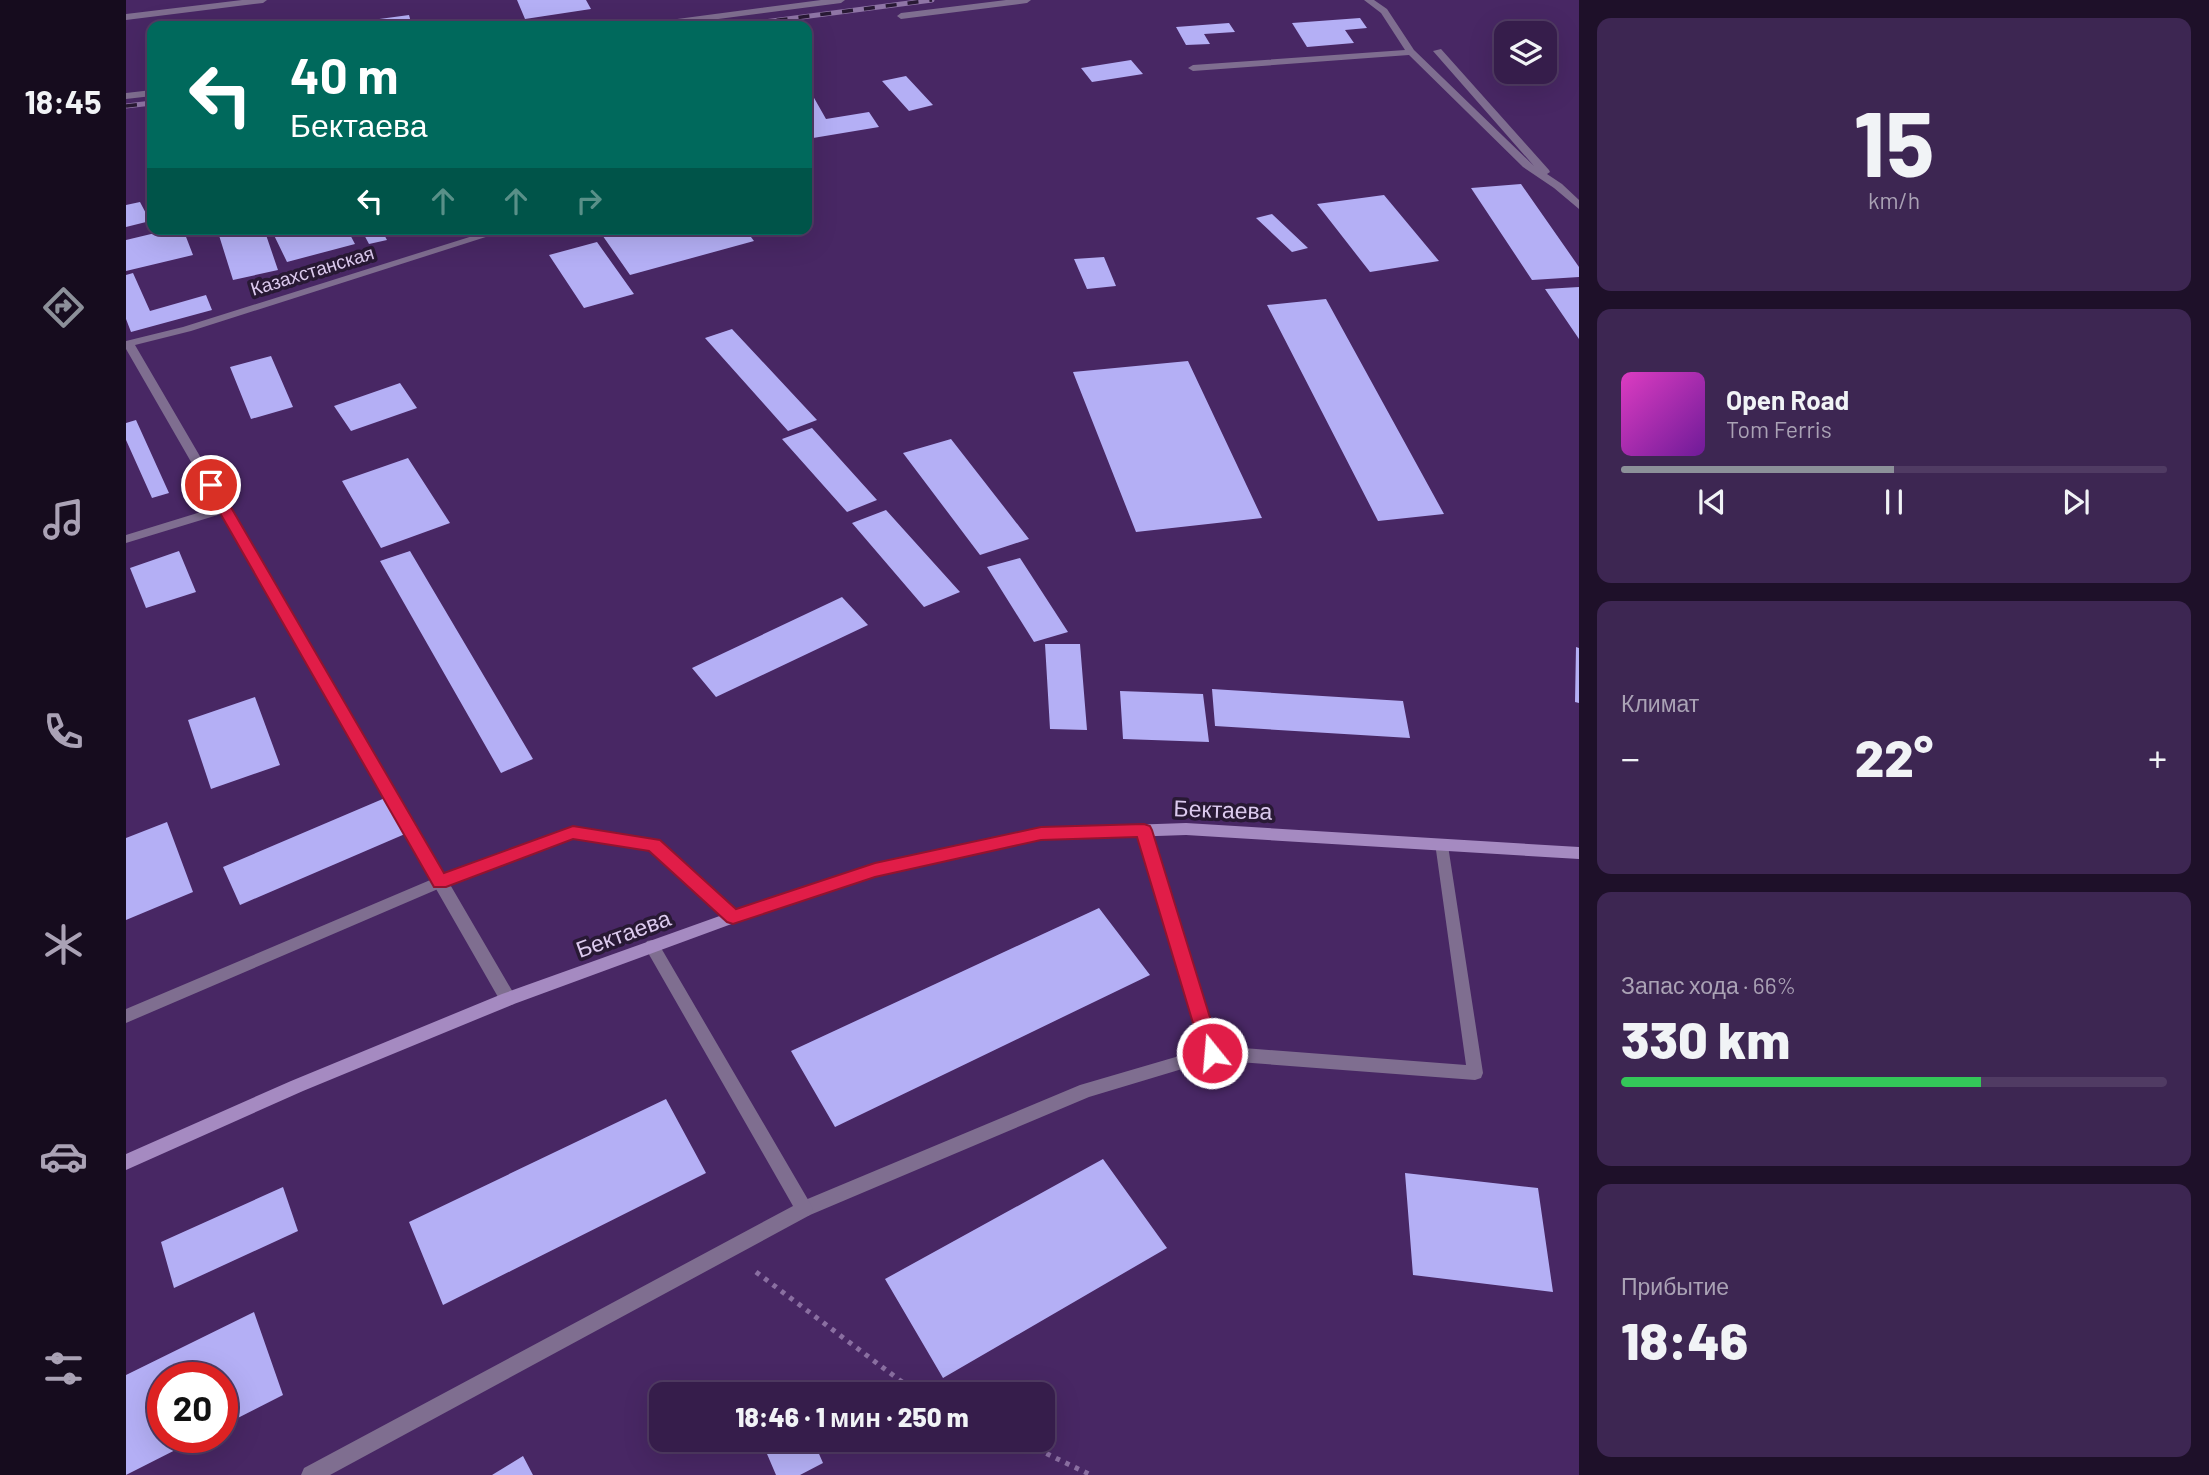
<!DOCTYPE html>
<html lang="ru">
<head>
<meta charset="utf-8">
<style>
	:root { --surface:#361d4b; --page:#3d2652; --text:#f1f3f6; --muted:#aaa2b5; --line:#503b63; --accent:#8c9099 }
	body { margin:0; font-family:Barlow,sans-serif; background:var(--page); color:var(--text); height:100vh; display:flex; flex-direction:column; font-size:26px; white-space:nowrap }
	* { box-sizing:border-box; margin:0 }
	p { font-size:23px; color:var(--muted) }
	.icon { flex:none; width:38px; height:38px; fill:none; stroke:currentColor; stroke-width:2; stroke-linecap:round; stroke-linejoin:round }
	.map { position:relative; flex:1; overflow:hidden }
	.drawer { display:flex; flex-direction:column; gap:18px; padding:18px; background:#1e1029; width:630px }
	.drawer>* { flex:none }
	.hud { position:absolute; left:21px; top:21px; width:665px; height:214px; border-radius:14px; box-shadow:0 7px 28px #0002,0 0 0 2px var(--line); background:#00695c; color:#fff; overflow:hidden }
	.tools { position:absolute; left:1368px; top:21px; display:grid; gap:14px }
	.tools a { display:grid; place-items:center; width:63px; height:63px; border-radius:14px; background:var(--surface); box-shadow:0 7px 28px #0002,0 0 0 2px var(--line); font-size:35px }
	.speed { position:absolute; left:21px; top:1362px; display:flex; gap:14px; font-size:35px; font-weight:700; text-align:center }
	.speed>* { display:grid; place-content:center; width:91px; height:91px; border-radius:50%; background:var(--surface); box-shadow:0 7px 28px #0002,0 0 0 2px var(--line); line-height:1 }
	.speed .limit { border:10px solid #d22; background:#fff; color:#111 }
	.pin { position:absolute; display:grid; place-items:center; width:60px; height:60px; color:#fff; margin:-30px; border:4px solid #fff; border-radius:50%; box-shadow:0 2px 7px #0007 }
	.me { position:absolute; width:77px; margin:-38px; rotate:343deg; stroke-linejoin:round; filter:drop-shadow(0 0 5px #0008) }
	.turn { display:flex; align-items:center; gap:24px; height:147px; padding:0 28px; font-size:32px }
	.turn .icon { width:91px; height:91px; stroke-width:2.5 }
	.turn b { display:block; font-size:49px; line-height:60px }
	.lanes { display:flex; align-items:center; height:66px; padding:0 28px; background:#0003; justify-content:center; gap:35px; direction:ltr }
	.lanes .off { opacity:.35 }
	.big { font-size:52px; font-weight:800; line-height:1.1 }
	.drawer .tile { flex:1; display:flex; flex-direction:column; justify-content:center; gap:10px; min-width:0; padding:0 24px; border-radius:14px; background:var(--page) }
	.drawer .dial { align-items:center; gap:0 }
	.dial b { font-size:91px; line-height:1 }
	.song { display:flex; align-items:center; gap:21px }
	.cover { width:84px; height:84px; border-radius:10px; background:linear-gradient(135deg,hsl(310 70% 55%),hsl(280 70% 35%)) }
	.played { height:7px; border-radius:4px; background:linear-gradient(90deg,var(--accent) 50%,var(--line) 50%) }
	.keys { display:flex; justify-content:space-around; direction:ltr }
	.heat { display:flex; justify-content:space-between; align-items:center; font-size:38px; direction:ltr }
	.charge { height:10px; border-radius:5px; background:linear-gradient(90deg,#34c759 66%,var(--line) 0) }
	.trip { position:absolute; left:523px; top:1382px; width:406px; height:70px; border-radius:14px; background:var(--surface); box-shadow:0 7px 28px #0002,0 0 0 2px var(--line); font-weight:800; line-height:70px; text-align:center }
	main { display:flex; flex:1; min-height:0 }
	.tab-bar { display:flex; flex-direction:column; width:126px; justify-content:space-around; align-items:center; background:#160c1e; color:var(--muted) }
	.tab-bar .icon { width:49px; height:49px }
	.tab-bar .on { color:var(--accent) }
	.tab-bar b { font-size:32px; color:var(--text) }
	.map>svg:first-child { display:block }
</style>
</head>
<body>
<main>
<nav class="tab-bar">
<b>18:45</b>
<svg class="icon on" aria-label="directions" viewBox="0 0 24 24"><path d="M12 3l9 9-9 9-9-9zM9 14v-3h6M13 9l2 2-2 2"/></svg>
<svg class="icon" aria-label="music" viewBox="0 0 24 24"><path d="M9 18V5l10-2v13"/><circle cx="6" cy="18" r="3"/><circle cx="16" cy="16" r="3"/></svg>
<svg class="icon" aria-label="phone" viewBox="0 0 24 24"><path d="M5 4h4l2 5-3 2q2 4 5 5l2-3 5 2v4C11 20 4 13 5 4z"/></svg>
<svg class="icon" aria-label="climate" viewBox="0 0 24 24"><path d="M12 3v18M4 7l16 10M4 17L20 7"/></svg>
<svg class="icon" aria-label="car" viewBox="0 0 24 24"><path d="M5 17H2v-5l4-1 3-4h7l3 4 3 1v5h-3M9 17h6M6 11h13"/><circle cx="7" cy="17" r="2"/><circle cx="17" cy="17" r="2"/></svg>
<svg class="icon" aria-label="filters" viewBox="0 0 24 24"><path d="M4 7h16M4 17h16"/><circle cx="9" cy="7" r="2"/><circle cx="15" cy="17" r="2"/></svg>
</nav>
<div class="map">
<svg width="1453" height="1475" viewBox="0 0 1453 1475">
	<rect width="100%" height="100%" fill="#482764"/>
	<path fill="#b4aff5" d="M391 0H460L465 9 399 19Z
		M283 15 286 26H209V25Z
		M1234 18 1241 28 1219 30 1228 43 1181 47 1166 23Z
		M1103 23 1109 32 1078 34 1084 44 1060 45 1050 27Z
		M1005 60 1017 74 966 82 955 68Z
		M780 76 807 105 783 111 756 81Z
		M683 89 700 119 743 112 753 127 687 138 681 127Z
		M1395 184 1453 267V277L1406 280 1345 188Z
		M1258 195 1313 261 1244 272 1191 204Z
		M14 202 24 221 0 227V205Z
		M1146 214 1182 248 1166 252 1130 218Z
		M46 229H57L67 255 0 271V240Z
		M91 229H138L152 270 107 280Z
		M145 229H221L229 244 161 262Z
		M235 229H255L261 240 243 244Z
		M472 229H619L628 241 504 275Z
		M471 242 508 294 458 308 423 255Z
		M978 257 990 286 961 289 948 259Z
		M7 273 24 311 80 295 86 310 5 332 0 319V275Z
		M1453 287V339L1419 289Z
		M1200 299 1318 514 1252 521 1141 305Z
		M606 329 691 420 662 431 579 338Z
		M145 356 167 407 125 419 104 367Z
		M1062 361 1136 518 1010 532 947 372Z
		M274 383 291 408 225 431 208 406Z
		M10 420 43 493 26 498 0 440V423Z
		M686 428 751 500 721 512 656 439Z
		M825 439 903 539 854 555 777 453Z
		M282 458 324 523 255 548 216 481Z
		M760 510 834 592 798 607 726 523Z
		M53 551 70 592 20 608 4 568Z
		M284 551 407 759 375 773 254 561Z
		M894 558 942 632 908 642 861 567Z
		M716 597 742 625 590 697 566 668Z
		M919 644H954L961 730 924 729Z
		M1450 647 1453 648V703L1449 702Z
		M1086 689 1277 701 1284 738 1089 726Z
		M994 691 1077 694 1083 742 997 739Z
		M129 697 154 765 85 789 62 720Z
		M259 798 279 834 114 905 97 867Z
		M41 822 67 892 0 920V838Z
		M973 908 1024 975 709 1127 665 1051Z
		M540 1099 580 1173 317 1305 283 1222Z
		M977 1159 1041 1248 817 1378 759 1279Z
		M1279 1173 1412 1188 1427 1292 1287 1275Z
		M157 1187 172 1231 48 1288 35 1242Z
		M128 1312 157 1395 96 1426V1377H37V1437H75L0 1475V1375Z
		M635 1440H687L697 1463 674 1475H650Z
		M397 1456 407 1475H366Z"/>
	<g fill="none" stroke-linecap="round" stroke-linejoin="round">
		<path stroke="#8a6fa1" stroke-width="5" stroke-dasharray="4.5 6" stroke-linecap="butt" d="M630 1272 784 1388 798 1395
			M892 1440 965 1475"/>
		<path fill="#7f6e90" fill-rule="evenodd" d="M695 0H719L715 3 539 26H517L521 23Z
			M880 0H905L901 3 775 19 771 16 775 13Z
			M1238 0H1248L1261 9 1288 50 1408 166 1307 51 1315 49 1423 170 1424 172 1421 174 1436 184 1453 200V209L1428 188 1397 167 1283 55 1067 71 1062 68 1067 65 1279 50 1255 13Z
			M26 90V96L0 99V93Z
			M1018 824 1023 826 1025 830 1092 1046 1340 1065 1309 843 1311 839H1321L1357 1073 1355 1078 1349 1080 1086 1060 963 1097 684 1215 678 1217 672 1215 669 1209 672 1203 954 1085 1077 1049 1011 830 1013 826Z
			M447 826 533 841 612 913 615 917 612 921 607 923 602 921 524 850 447 838 319 886 0 1023V1009L309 878Z"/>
		<path fill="#7f6e90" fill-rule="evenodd" d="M116 0H141L137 3 0 20V14Z
			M369 229H385L65 331 9 345 388 994 390 999 388 1004 382 1006 376 1004 95 514 0 543V535L91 507 0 349V341L57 327Z
			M526 940 531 941 684 1203 687 1209 684 1215 204 1475H175L178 1468 667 1206 521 951 518 946 521 941Z"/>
		<path fill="#a58ac1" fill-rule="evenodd" d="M1060 823 1453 847V859L1060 835 915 840 749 876 611 922 388 1004 177 1091 0 1170V1154L165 1081 376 994 602 913 749 864 915 828Z"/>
		<defs>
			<path id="rail" d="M607 26 806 0
				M0 106 26 103"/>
		</defs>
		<use href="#rail" stroke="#8f75a6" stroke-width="5"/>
		<use href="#rail" stroke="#281934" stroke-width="3.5" stroke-dasharray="11" stroke-linecap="butt"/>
	</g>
	<path fill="#e11d48" stroke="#92132f" stroke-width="2" d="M85 481 92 485 318 873 447 826 534 840 610 909 749 863 915 827 1018 824 1024 826 1026 830 1095 1053 1092 1059 1086 1061 1079 1059 1076 1053 1011 837 915 840 749 877 607 924 601 922 523 851 447 839 320 887H308L78 485Z"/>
	<g text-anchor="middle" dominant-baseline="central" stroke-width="7" stroke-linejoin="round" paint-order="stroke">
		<g font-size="19" fill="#dccaee" stroke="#281934">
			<text transform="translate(186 270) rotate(-17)">Казахстанская</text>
		</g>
		<g font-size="23" fill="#dccaee" stroke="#281934">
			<text transform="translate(1097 809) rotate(2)">Бектаева</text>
			<text transform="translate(497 933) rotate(-20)">Бектаева</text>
		</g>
	</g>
</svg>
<div class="tools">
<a><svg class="icon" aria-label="layers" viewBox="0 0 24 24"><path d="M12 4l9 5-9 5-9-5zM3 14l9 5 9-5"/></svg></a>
</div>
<div class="speed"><div class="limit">20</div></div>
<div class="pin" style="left:85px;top:485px;background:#d93025"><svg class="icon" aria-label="arrive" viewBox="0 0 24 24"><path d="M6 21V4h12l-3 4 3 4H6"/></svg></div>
<svg class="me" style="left:1086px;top:1053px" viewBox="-20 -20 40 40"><circle r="17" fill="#e11d48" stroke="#fff" stroke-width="3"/><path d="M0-11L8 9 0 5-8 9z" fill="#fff"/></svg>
<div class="trip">18:46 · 1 мин · 250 m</div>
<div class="hud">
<div class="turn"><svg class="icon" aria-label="left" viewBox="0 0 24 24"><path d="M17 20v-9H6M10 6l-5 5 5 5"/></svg><div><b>40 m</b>Бектаева</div></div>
<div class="lanes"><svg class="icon" aria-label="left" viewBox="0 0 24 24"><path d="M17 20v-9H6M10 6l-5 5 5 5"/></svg><svg class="icon off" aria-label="ahead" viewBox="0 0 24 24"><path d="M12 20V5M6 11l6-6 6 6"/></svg><svg class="icon off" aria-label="ahead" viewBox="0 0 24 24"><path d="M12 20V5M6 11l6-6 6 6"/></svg><svg class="icon off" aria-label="right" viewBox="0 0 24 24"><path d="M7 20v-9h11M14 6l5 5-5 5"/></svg></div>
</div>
</div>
<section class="drawer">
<div class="tile dial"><b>15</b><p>km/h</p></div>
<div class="tile">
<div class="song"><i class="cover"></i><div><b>Open Road</b><p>Tom Ferris</p></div></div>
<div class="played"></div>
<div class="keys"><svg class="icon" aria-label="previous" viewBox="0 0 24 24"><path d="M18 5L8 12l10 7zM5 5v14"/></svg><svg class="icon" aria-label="pause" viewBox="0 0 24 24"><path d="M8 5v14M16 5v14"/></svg><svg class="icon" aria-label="next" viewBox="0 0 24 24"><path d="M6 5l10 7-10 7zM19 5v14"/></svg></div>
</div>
<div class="tile"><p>Климат</p>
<div class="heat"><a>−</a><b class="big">22°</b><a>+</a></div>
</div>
<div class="tile"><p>Запас хода · 66%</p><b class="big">330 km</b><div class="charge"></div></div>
<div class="tile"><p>Прибытие</p><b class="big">18:46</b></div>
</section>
</main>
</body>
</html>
